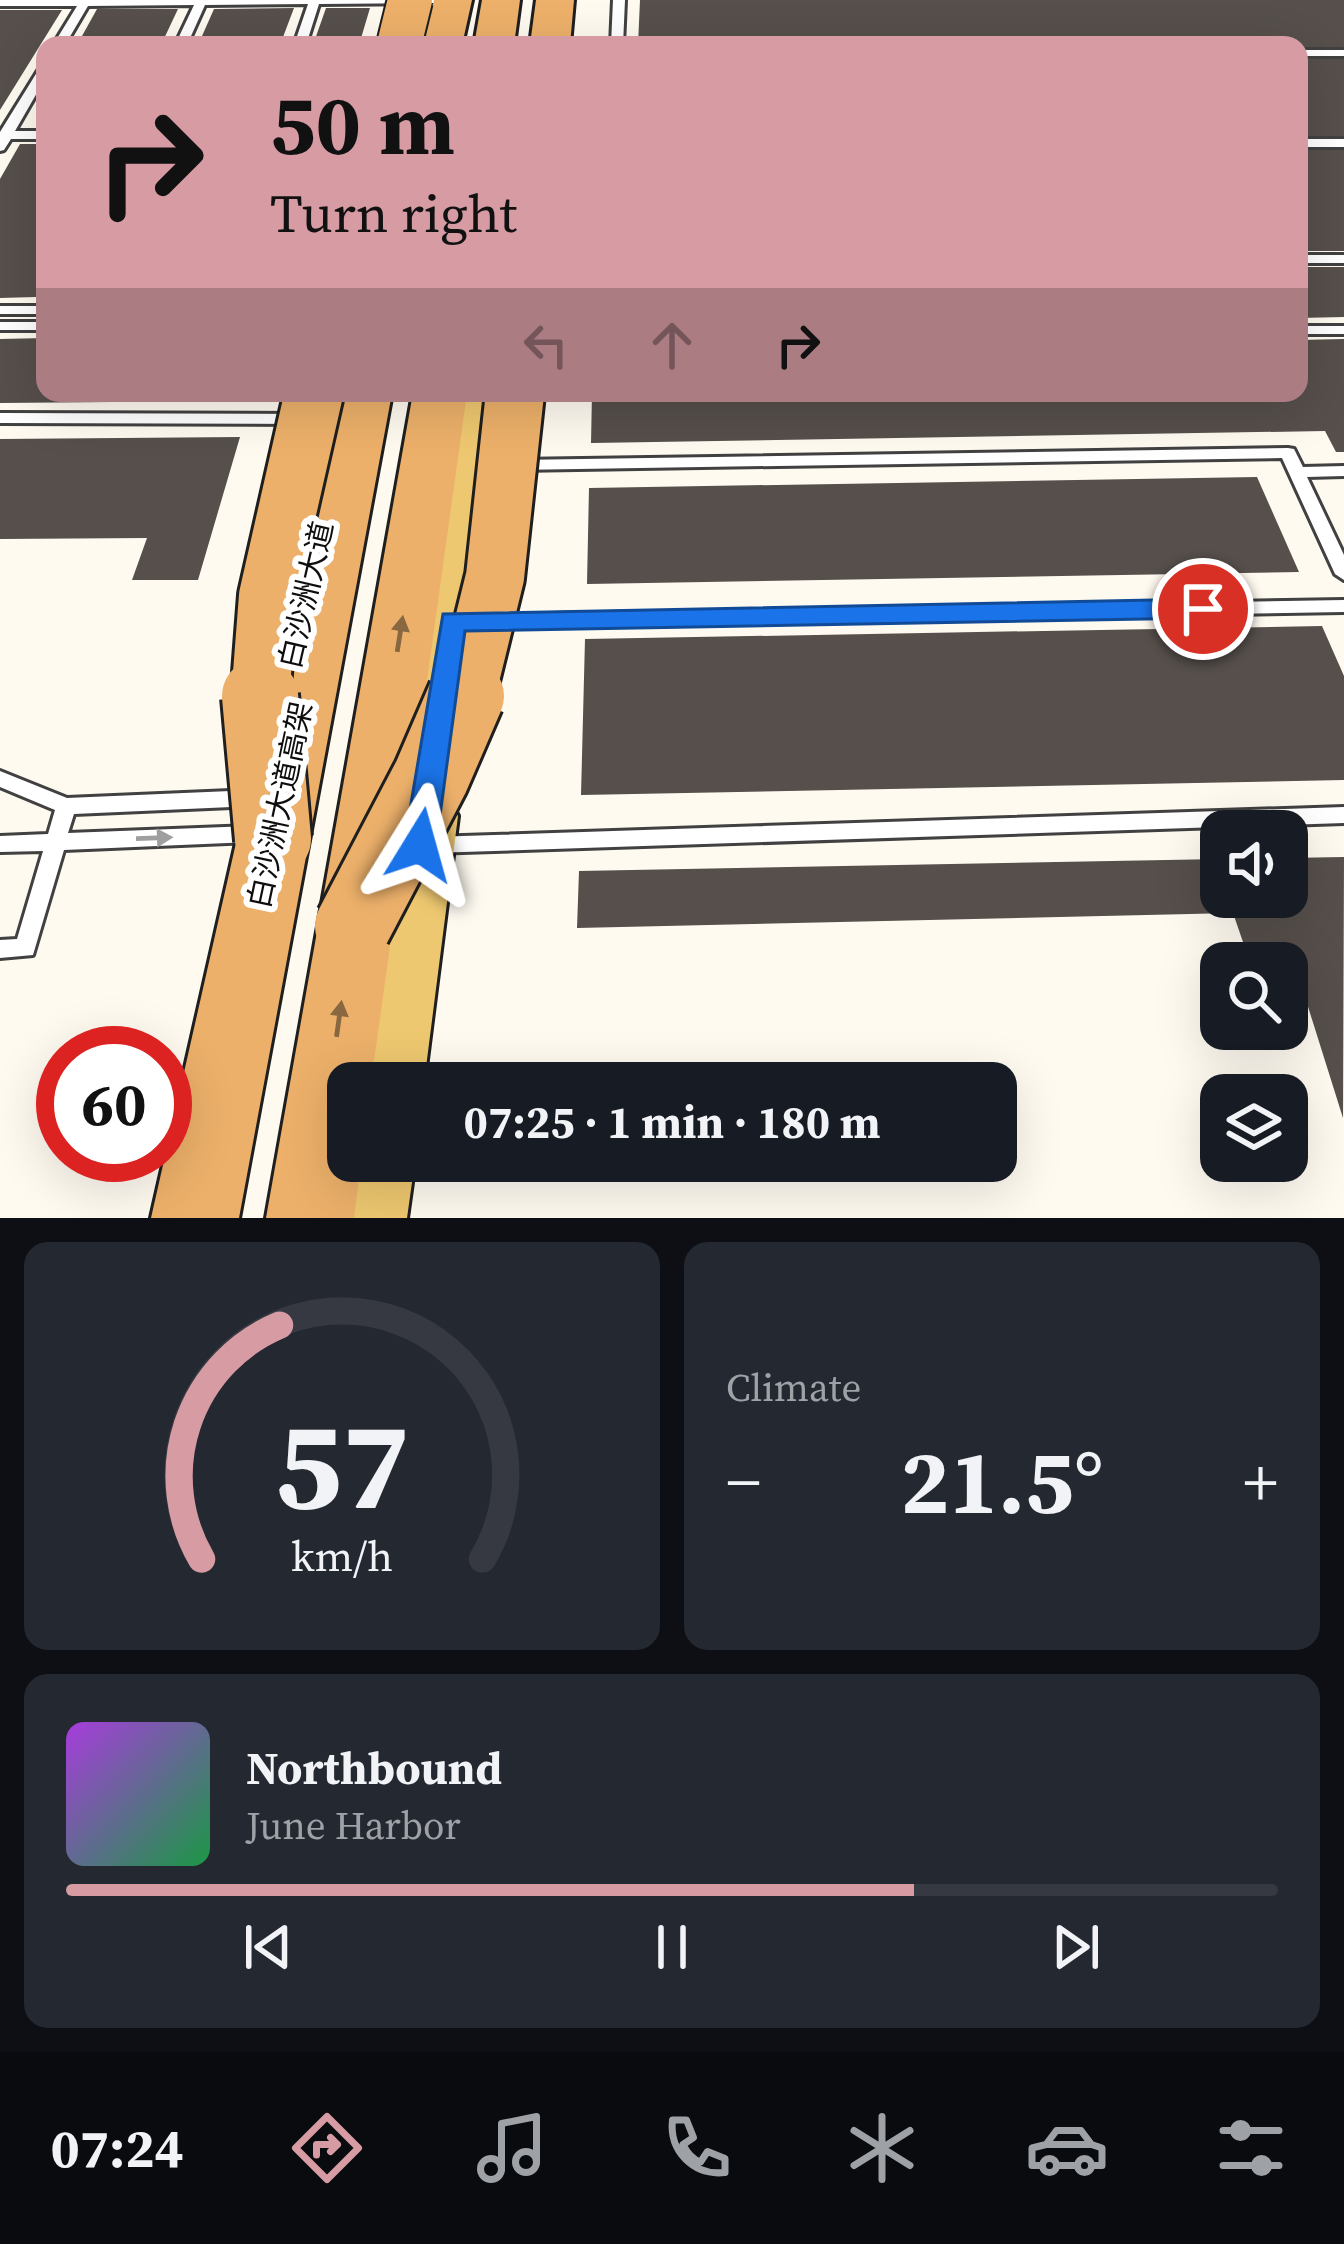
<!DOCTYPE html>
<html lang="en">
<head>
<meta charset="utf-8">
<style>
	:root { --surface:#171b24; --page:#242831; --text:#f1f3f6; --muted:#9ea1a6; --line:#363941; --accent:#d69ba3 }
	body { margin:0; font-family:"Source Serif 4","Noto Sans SC",serif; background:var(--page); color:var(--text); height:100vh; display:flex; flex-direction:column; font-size:45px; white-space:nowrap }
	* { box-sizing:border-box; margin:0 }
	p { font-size:39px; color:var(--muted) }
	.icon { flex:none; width:66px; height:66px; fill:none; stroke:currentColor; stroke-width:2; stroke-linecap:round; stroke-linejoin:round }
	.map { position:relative; height:1218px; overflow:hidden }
	.panel { display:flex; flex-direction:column; gap:24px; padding:24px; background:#0d0f14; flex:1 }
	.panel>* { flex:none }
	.guide { position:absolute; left:36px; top:36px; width:1272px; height:366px; border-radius:24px; box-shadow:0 12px 48px #0002; background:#d69ba3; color:#111; overflow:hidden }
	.tools { position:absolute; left:1200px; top:810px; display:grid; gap:24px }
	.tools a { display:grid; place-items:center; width:108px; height:108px; border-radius:24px; background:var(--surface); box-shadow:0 12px 48px #0002; font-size:60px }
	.speed { position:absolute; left:36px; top:1026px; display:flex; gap:24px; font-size:60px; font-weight:700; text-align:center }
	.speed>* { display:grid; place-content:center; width:156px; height:156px; border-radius:50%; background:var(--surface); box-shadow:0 12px 48px #0002; line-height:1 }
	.speed .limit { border:18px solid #d22; background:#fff; color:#111 }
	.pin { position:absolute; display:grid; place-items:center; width:102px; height:102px; color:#fff; margin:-51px; border:6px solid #fff; border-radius:50%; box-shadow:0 3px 12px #0007 }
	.me { position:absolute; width:132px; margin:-66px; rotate:8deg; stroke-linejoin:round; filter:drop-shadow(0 0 9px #0008) }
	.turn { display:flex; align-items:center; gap:42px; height:252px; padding:0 36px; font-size:54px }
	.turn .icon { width:156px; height:156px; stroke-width:2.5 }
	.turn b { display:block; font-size:84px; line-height:102px }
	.lanes { display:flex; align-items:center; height:114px; padding:0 36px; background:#0003; justify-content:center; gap:60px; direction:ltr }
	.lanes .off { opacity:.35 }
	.big { font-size:90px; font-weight:700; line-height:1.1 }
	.panel .card { flex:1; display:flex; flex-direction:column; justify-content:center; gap:18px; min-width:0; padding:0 42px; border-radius:24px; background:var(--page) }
	.panel .dial { align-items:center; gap:0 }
	.dial svg { height:312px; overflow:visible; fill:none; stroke:var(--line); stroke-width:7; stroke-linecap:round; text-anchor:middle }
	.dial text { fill:var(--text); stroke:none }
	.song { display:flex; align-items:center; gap:36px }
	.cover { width:144px; height:144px; border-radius:18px; background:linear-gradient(135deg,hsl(280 70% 55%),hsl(140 70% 35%)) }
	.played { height:12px; border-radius:6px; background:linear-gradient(90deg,var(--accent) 70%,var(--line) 70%) }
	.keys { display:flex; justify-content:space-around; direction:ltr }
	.heat { display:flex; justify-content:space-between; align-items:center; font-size:66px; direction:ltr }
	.panel .tiles { flex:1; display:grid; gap:24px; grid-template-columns:1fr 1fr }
	.card:last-child { grid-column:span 2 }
	.trip { position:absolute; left:327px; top:1062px; width:690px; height:120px; border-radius:24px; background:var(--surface); box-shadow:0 12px 48px #0002; font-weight:700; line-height:120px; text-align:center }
	.menu { display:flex; height:192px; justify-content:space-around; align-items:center; background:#090b0e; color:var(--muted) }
	.menu .icon { width:84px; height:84px }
	.menu .current { color:var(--accent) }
	.menu b { font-size:54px; color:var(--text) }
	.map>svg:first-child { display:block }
</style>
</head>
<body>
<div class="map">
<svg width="1344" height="1218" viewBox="0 0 1344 1218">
	<rect width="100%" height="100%" fill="#fefaf0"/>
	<path fill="#564f4b" d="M640 0H1344V49L638 45Z
		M294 8 280 45H198L214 9Z
		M326 8H370L359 45H313Z
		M97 9H178L161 45H77Z
		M0 10H62L0 110Z
		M1344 57V137H1299V58Z
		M20 144H45V279L36 297 0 298V179Z
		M1299 149H1344V251H1299Z
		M1299 267H1344V317L1299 318Z
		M45 338V393H230L227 401 0 403V339Z
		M1344 339V452H1336L1325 431 591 443 592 393H1299V340Z
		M240 437 198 580H132L147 538 0 539V439Z
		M1257 477 1299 572 587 584 589 488Z
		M1322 626 1344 676V780L581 795 585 639Z
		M1344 857 1343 1118 1288 943 1243 942 1233 913 577 928 579 871 1221 859V897H1287V858Z"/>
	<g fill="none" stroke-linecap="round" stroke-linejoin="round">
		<defs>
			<path id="service" d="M0 0H442L436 3 319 4 306 45H294L308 4 205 5 187 45H175L194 5 88 6 65 45H53L77 6H0Z
				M613 0H625L623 45H611Z
				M1299 50H1344V56H1299Z
				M45 65V79L15 131H45V139H11L4 150 0 151V132L39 69Z
				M1299 139H1344V147H1299Z
				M1299 255H1344V263H1299Z
				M0 306H45V314H0Z
				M0 322H45V330H0Z
				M1299 326H1344V334H1299Z
				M0 413 301 414 309 419 301 424 0 423Z
				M1288 448 1294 449 1303 467 1344 466V476L1307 477 1344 555V580L1335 574 1282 458 516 470 508 465 516 460Z
				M1344 600V612L491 627 482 621 491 615Z
				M0 771 67 798 254 790 261 792 264 798 261 804 254 806 74 814 68 833 251 826 258 828 261 834 258 840 251 842 64 850 33 955 0 958V940L17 939 43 851 0 852V836L48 834 55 810 0 787Z
				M1344 807V823L431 853 424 851 421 845 424 839 431 837Z"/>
			<path id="primary" d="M460 393H512L471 715 462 732 439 739 416 732 407 715Z
				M424 789 448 797 458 816 424 1083H348V1088L346 1083 390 816 400 797Z
				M348 1133V1161H415L407 1218H323L333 1161Z"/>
			<path id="trunk" d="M434 0H472L462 45H422Z
				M482 0H520L514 45H474Z
				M536 0H574L570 45H530Z
				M338 393H392L239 1218H151Z
				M413 393H467L371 1083H348V1161H361L354 1218H266Z"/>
		</defs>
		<use href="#service" stroke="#414141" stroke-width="6"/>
		<use href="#primary" stroke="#1f1f1f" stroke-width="6"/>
		<use href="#trunk" stroke="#1f1f1f" stroke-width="6"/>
		<use href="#service" fill="#fff" fill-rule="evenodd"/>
		<use href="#primary" fill="#eec870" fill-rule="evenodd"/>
		<use href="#trunk" fill="#ecb06a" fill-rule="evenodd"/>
		<defs>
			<path id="trunk-bridge-far2" d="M399 45 410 0"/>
			<path id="trunk-bridge-far1" d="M260 699 268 596 314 393
				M465 699 495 577 515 393"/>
			<path id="trunk-bridge" d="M260 696 273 839
				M353 926 431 777 466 696"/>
		</defs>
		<use href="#trunk-bridge-far2" stroke="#1f1f1f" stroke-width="48" stroke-linecap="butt"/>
		<use href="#trunk-bridge-far1" stroke="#1f1f1f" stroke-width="64" stroke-linecap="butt"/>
		<use href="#trunk-bridge" stroke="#1f1f1f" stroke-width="82" stroke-linecap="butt"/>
		<use href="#trunk-bridge-far2" stroke="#ecb06a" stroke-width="44"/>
		<use href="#trunk-bridge-far1" stroke="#ecb06a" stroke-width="58"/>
		<use href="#trunk-bridge" stroke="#ecb06a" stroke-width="76"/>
	</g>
	<defs><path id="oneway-solid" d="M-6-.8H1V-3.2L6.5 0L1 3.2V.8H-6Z" transform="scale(3)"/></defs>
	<g fill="#886741">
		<use href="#oneway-solid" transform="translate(400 634) rotate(-81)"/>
		<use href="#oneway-solid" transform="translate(339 1019) rotate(-82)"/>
	</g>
	<use fill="#9f9f9f" href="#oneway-solid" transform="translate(154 838) rotate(-2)"/>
	<path fill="#1a73e8" stroke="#114b97" stroke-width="3" d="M1203 599 1217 609 1203 618 465 631 436 845 431 854 420 858 409 854 404 845 443 614Z"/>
	<g text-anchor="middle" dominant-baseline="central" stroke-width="12" stroke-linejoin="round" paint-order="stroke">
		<g font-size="30" fill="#0e0e0e" stroke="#fff">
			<text transform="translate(306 595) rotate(-77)">白沙洲大道</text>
			<text transform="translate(280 805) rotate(-78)">白沙洲大道高架</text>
		</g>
	</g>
</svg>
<div class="tools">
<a><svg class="icon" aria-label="sound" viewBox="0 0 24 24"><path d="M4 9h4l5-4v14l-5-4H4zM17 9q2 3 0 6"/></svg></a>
<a><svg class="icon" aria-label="search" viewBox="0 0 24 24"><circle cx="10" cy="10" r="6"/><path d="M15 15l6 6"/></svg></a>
<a><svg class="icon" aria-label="layers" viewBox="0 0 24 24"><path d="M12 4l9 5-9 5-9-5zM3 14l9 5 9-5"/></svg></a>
</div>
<div class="speed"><div class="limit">60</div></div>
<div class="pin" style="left:1203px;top:609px;background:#d93025"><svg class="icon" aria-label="arrive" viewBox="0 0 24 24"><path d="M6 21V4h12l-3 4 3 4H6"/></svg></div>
<svg class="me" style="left:420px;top:845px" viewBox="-20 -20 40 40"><path d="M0-17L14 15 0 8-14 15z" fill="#1a73e8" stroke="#fff" stroke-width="4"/></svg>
<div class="trip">07:25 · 1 min · 180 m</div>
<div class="guide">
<div class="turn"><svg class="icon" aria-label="right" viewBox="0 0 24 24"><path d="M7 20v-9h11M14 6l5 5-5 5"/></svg><div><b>50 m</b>Turn right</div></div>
<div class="lanes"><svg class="icon off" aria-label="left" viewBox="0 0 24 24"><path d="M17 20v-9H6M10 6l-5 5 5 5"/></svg><svg class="icon off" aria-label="ahead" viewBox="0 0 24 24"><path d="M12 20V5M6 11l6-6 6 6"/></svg><svg class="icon" aria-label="right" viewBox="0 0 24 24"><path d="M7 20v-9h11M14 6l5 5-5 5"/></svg></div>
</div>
</div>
<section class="panel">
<div class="tiles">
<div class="card dial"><svg viewBox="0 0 100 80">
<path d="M14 69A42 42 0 1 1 86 69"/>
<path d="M14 69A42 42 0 0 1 34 9" stroke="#d69ba3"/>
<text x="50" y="56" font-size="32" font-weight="700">57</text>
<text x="50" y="72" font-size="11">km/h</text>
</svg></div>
<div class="card"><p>Climate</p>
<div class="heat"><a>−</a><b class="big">21.5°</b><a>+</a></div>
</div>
<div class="card">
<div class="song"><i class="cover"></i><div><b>Northbound</b><p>June Harbor</p></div></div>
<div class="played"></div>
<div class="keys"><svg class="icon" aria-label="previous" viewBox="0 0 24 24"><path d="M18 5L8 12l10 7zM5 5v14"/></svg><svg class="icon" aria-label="pause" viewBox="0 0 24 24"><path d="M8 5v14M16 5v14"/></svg><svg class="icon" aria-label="next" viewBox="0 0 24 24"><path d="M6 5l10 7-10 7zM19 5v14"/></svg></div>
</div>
</div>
</section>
<nav class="menu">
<b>07:24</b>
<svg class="icon current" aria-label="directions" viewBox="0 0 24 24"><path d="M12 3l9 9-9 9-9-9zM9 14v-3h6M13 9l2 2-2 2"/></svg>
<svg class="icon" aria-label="music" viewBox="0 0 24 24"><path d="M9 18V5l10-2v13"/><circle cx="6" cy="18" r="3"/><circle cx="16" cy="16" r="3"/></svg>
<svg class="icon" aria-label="phone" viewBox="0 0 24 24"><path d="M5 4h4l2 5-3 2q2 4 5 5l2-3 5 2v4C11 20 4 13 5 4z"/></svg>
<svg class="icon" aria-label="climate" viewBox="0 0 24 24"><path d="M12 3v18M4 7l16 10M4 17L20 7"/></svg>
<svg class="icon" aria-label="car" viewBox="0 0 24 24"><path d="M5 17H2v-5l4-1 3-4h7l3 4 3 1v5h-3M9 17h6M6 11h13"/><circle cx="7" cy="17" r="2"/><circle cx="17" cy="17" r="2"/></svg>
<svg class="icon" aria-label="filters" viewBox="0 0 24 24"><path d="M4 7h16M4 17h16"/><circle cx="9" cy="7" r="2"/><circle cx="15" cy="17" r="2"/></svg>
</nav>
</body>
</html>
